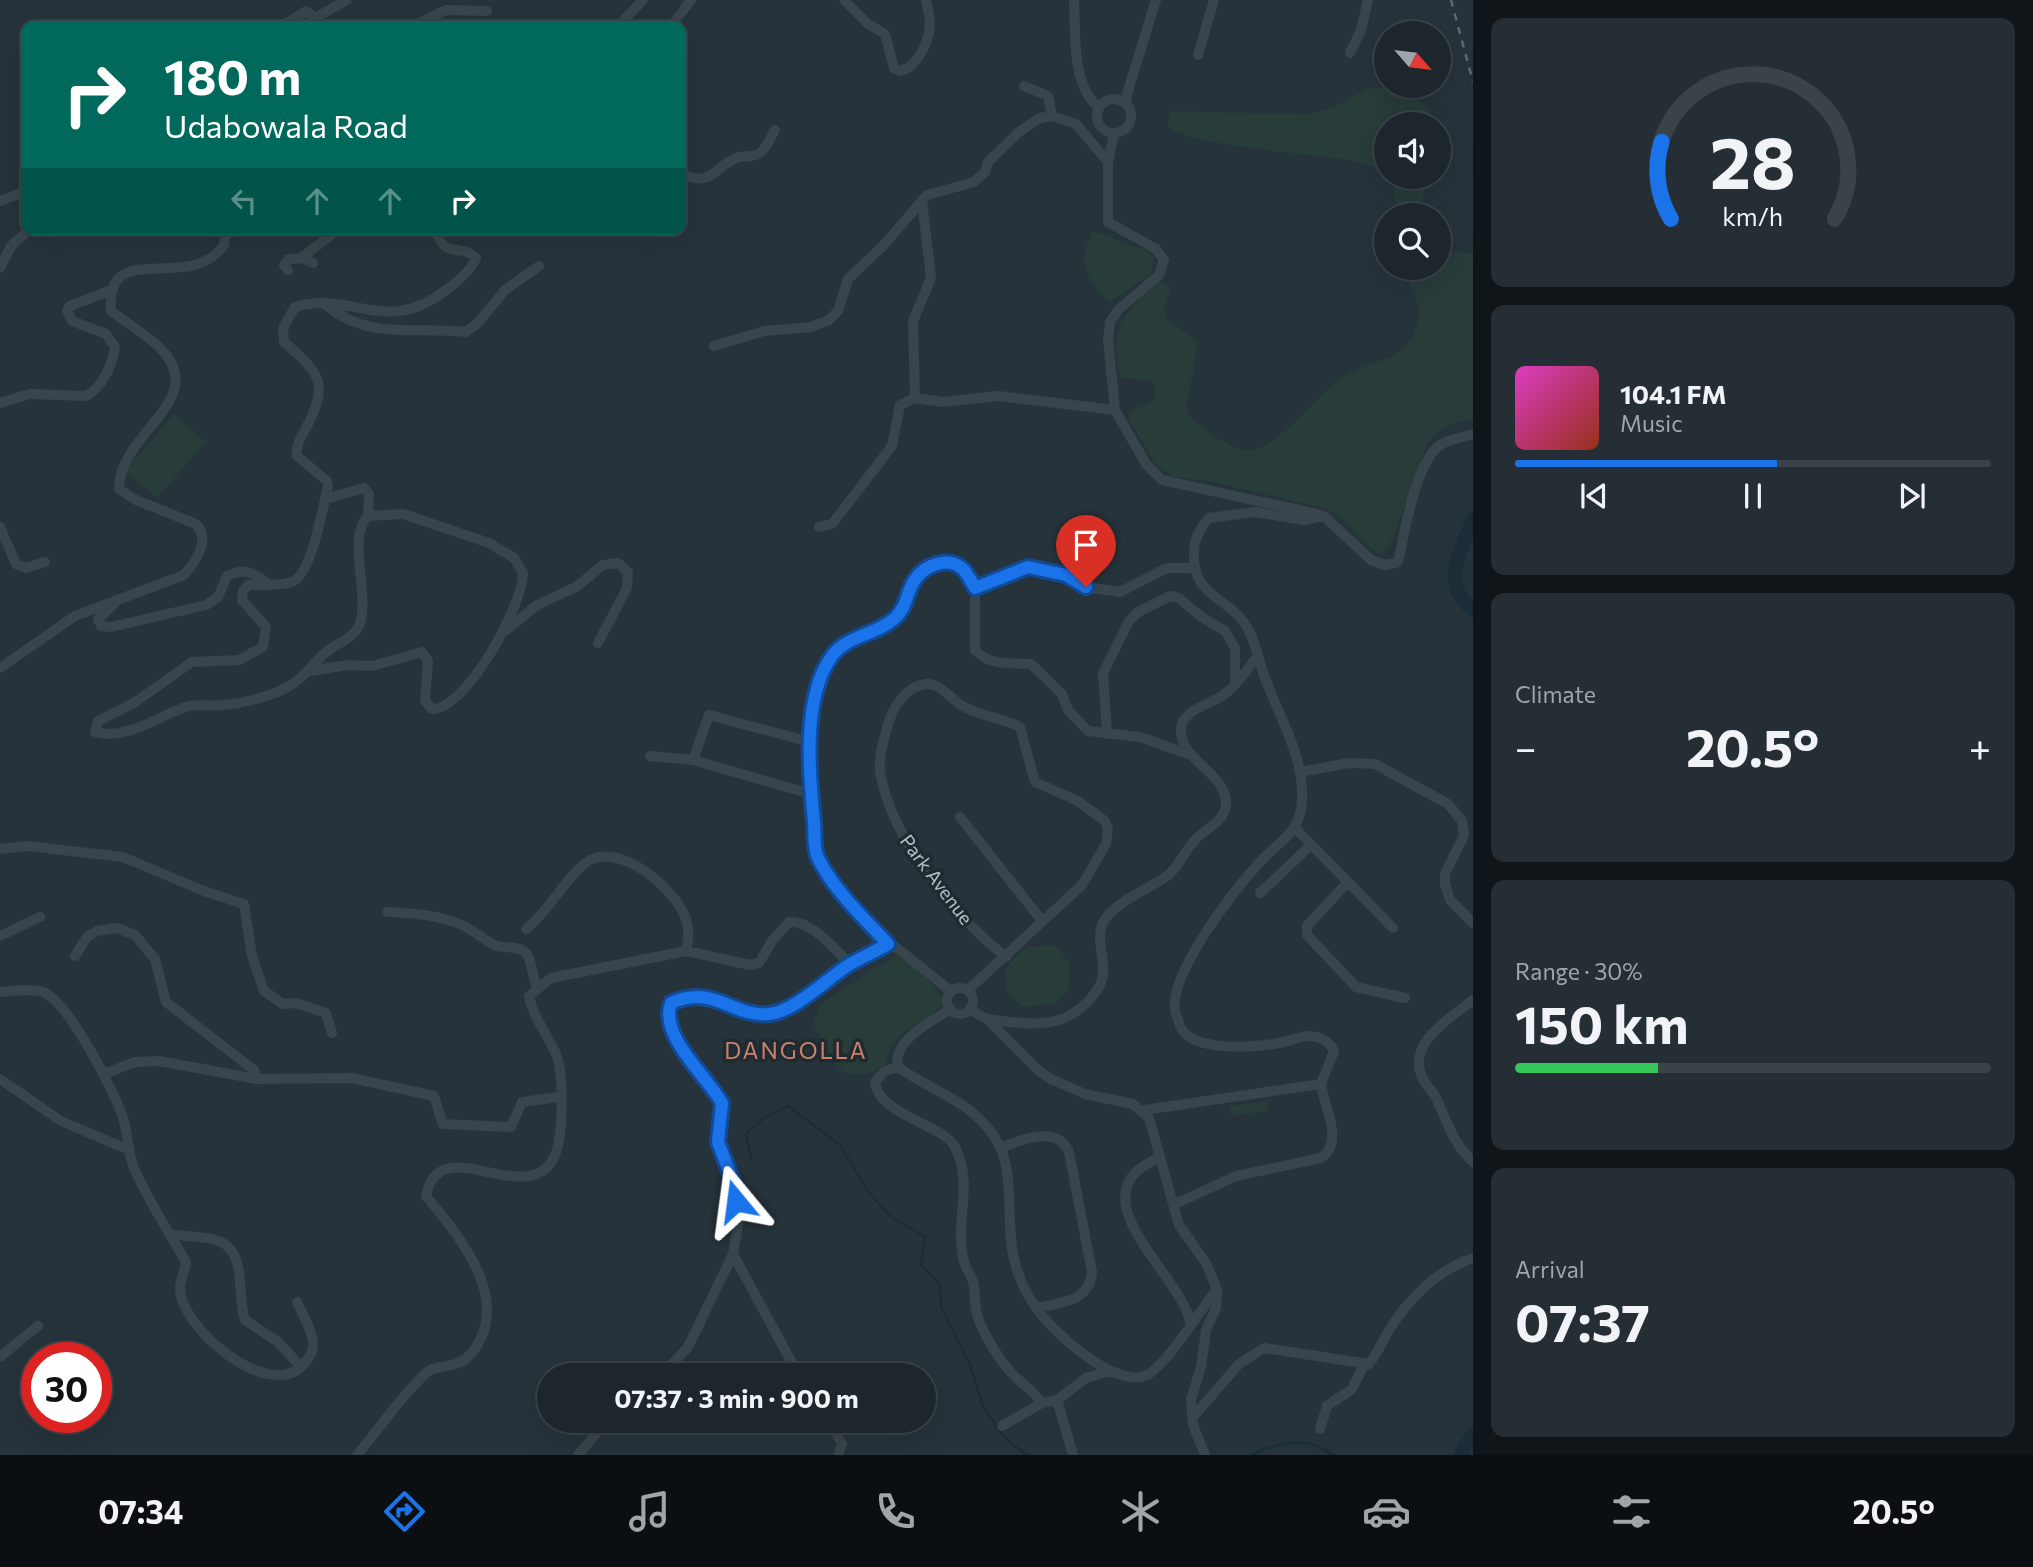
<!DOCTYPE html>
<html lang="en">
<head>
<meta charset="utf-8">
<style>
	:root { --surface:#1c262c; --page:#252e34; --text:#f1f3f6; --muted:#a0a5a9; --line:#3a4348; --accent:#1a73e8 }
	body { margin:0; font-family:Commissioner,sans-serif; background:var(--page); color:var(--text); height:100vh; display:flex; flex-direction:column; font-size:26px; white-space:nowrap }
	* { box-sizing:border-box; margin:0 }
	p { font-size:23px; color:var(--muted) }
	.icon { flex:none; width:38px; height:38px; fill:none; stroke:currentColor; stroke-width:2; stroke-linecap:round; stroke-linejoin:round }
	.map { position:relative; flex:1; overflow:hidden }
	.sheet { display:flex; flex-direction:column; gap:18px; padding:18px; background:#0f1518; width:560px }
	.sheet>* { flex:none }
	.guide { position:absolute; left:21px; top:21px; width:665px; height:214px; border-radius:14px; box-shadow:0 7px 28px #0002,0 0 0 2px var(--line); background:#00695c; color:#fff; overflow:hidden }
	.needle { width:46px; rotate:118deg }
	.fabs { position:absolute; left:1374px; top:21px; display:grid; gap:14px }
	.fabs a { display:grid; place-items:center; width:77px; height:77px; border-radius:50%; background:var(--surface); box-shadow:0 7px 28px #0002,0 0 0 2px var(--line); font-size:35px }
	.speed { position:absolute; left:21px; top:1342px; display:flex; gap:14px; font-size:35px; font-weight:700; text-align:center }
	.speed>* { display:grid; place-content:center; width:91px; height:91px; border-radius:50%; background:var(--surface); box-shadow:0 7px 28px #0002,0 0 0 2px var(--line); line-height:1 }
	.speed .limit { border:10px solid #d22; background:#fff; color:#111 }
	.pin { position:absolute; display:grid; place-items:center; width:60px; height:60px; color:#fff; margin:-72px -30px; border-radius:50% 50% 50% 0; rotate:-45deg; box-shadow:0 0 7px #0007 }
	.pin .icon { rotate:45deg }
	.me { position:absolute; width:77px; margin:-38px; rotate:344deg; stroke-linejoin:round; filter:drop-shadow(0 0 5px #0008) }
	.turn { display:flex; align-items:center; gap:24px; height:147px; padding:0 28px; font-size:32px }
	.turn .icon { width:91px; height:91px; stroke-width:2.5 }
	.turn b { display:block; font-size:49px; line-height:60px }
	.lanes { display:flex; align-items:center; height:66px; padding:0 28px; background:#0003; justify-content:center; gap:35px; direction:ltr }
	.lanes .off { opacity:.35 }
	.big { font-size:52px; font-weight:700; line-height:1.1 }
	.sheet .tile { flex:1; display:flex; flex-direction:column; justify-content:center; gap:10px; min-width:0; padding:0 24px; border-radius:14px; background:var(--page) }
	.sheet .dial { align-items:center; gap:0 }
	.dial svg { height:182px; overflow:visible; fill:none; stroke:var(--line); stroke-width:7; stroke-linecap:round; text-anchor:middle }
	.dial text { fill:var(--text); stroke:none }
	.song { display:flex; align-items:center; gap:21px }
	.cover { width:84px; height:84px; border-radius:10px; background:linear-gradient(135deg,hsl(310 70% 55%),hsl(10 70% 35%)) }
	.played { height:7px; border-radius:4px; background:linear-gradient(90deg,var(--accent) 55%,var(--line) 55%) }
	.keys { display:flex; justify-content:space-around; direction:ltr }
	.heat { display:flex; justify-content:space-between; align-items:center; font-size:38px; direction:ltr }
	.charge { height:10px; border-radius:5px; background:linear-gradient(90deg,#34c759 30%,var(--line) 0) }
	.trip { position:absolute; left:537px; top:1363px; width:399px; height:70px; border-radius:35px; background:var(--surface); box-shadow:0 7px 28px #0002,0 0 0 2px var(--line); font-weight:700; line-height:70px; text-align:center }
	.tab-bar { display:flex; height:112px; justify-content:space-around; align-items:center; background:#0b0f12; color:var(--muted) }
	.tab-bar .icon { width:49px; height:49px }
	.tab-bar .current { color:var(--accent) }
	.tab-bar b { font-size:32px; color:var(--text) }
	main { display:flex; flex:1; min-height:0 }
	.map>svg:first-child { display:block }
</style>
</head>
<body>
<main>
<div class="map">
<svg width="1473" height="1455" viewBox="0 0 1473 1455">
	<rect width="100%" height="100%" fill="#26333b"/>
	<path fill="#283c3a" d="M1369 87C1391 87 1433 98 1433 124H1386V174C1375 165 1360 163 1346 160 1310 153 1187 146 1167 126L1170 113 1174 111 1310 114 1332 108Z
		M1389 177H1425L1422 215H1397L1395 189Z
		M1093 231 1147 251 1154 258 1151 274 1109 302C1086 281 1076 260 1093 231Z
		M1439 244 1450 250 1473 254V418L1443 428 1427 443 1393 538 1385 552 1379 553C1359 542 1348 519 1327 509L1213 482 1174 477 1157 466 1129 420V413C1136 405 1149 407 1156 398L1153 381 1121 378C1117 372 1117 365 1116 357 1113 320 1133 303 1160 281L1171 287 1164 311 1167 319 1196 340C1199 363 1183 402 1188 415 1202 427 1232 453 1252 450 1282 445 1316 395 1343 377 1373 357 1405 365 1418 323 1424 305 1408 285 1402 268H1438Z
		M174 414 206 442 157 498 125 471Z
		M1055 945 1070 963 1068 990 1056 1003 1024 1007 1008 995 1004 972C1020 948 1027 946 1055 945Z
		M898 956 924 974 944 1000C934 1020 905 1026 892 1045 888 1052 888 1059 885 1067L866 1074H845L827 1053 813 1023 821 1004 879 965Z
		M1267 1101 1268 1111 1231 1116 1230 1106Z"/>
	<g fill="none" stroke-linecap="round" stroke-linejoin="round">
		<path stroke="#1a2d38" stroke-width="2.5" d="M751 1158 746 1134 764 1118 788 1106 840 1145 867 1190 890 1216 925 1237 921 1265 940 1284 941 1307 970 1365 983 1406 1002 1435 1026 1455
			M1252 1455C1278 1442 1308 1434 1332 1455"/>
		<path stroke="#1a2d38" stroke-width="14" d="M1473 519C1461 554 1439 582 1473 610
			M1460 1455 1473 1434"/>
		<path stroke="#39454c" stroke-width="10" d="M844 0 868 24 885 34 894 68 900 71C917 68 930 40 930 23 930 16 927 7 926 0
			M1074 0C1076 34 1071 83 1098 107
			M281 26 306 11 315 18 347 0
			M413 26 446 10 487 11
			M618 26 643 0
			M671 26 691 0
			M1350 53 1361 30 1368 0
			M1198 55 1214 0
			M1024 86 1048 96 1052 116
			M1097 116a17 17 0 1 1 34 0a17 17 0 1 1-34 0Z
			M1126 103 1127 94 1156 0
			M1114 134 1108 162V222L1156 249 1164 260 1159 275 1119 309 1110 322 1108 339 1115 410 1146 464 1162 480 1317 514 1324 516 1371 560 1384 565 1396 563 1399 559C1404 532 1417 457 1442 444 1451 439 1463 437 1473 434
			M681 174C715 188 712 166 739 157 747 155 753 158 760 153 767 147 771 137 775 130
			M0 201 26 191
			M313 263 301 258 339 229
			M0 268 11 246 30 229
			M288 270 284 265 289 259 301 258
			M325 304C367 341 414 326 465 332L477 324 505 290 539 266
			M714 346 764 331 811 327 829 320 838 311 848 279 883 246 927 195 974 182 985 172 988 162 1020 131 1040 118 1052 116 1076 124 1108 162
			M915 398 913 321 931 278 922 200
			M0 403 30 394 86 396C103 387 112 365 115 347L106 334 72 321 67 311 70 306 109 291
			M325 499 364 488 369 494 368 516
			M0 527 16 564 26 568 45 562
			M819 527 832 524 892 446 900 405 915 398 943 402 998 396 1115 410
			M975 588V650C989 666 1011 663 1031 664L1062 694 1068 710 1088 731 1140 737 1191 755
			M114 604 98 619 101 626 111 627 206 605 218 597 227 576C246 567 254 573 270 585
			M505 631 537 605 576 587 603 565 618 563 628 572 627 588 598 643
			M0 668 75 616 184 575C196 561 211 540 196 524L136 500 119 489C118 433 213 399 159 347 145 334 127 323 111 311 105 236 189 295 224 245L226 229
			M310 671 348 665 372 666 422 652 428 661 425 701 432 709C467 709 523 605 523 573L514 558 489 543 403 514 368 516C346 538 371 595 359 626 353 638 340 642 330 649 315 659 307 676 291 685 274 696 244 703 224 705 212 707 198 703 186 707 158 716 126 741 95 732L98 721 134 703 192 662 239 660 263 647 266 627 242 600 243 591 248 585C262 585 279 586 292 582 312 574 323 506 328 486L327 481 297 456C296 445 300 439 305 430 329 384 322 375 284 342L283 328 295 307C352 290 386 337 446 290 457 282 471 271 476 258 461 243 443 260 436 229
			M1107 734 1103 673 1129 621 1138 612 1170 596 1179 598 1200 616 1225 631 1235 648V685
			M650 756 693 760 811 794
			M693 760 709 715 810 742
			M1300 772 1349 763 1375 764 1448 804 1462 821 1464 835 1445 874V884L1450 900 1473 923
			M960 817 1042 921
			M1296 829 1393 928
			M0 849 27 846 123 857 204 891 244 904 252 956 264 991 283 1004 296 1003 326 1013 332 1033
			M1347 883 1307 926V935L1356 987 1405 998
			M1260 893 1311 845
			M387 912C412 913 438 915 462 925 473 930 483 939 494 945 503 949 516 945 525 952 532 957 532 978 537 987
			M526 929C549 911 562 883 584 864 616 837 676 889 686 919 690 931 688 940 686 951
			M0 936 40 917
			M75 956 87 937 97 931 117 928 135 935 155 959 166 1002 254 1070 257 1079
			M947 1001a13 13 0 1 1 26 0a13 13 0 1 1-26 0Z
			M968 990 1082 885 1106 844 1108 829 1105 821 1078 801 1035 782 1020 727C999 716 982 718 961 705 950 698 940 683 926 684 909 685 894 705 890 719 885 734 878 756 880 771 890 837 955 917 1006 957
			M950 991C904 950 843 917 818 857 813 847 814 832 813 821 809 773 802 695 832 655 848 635 877 635 895 618 907 606 906 594 914 581 924 565 950 555 964 570 968 575 972 583 975 588L1028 567 1066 575 1085 587 1120 592 1167 568H1193
			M0 992C13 991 30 988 43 992 69 1002 116 1094 124 1121 128 1137 128 1153 134 1168 148 1201 169 1232 186 1262 185 1271 180 1280 180 1288 180 1328 268 1401 302 1366 308 1360 314 1351 313 1342 312 1330 302 1313 297 1302
			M1473 1000C1450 1018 1405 1044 1423 1079 1427 1087 1435 1093 1438 1102 1448 1125 1454 1144 1473 1162
			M949 1010C930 1023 892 1040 898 1067 934 1093 979 1103 1000 1147 1015 1179 1005 1228 1015 1263 1019 1278 1026 1293 1035 1306 1051 1331 1116 1390 1147 1375 1166 1366 1201 1309 1217 1289
			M971 1010 987 1019 1039 1071 1051 1079 1085 1094 1133 1104 1149 1118 1179 1225 1206 1263 1217 1289 1216 1308 1206 1330 1201 1367 1191 1400 1193 1425 1205 1455
			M987 1019C1013 1023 1053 1029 1075 1012 1087 1004 1101 990 1103 975 1106 955 1091 933 1109 914 1126 897 1148 889 1167 876 1179 868 1185 849 1196 839 1206 828 1225 822 1226 804 1226 771 1179 761 1181 729 1182 709 1212 704 1225 694 1238 684 1246 671 1256 658
			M898 1067 885 1071 875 1082C878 1115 944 1125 955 1147 974 1184 955 1218 963 1257 964 1266 970 1273 973 1282 976 1292 974 1303 977 1314 981 1330 997 1356 1008 1369 1018 1382 1033 1389 1042 1403
			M104 1074 135 1062 159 1061 257 1079 352 1078 434 1096 443 1124 511 1127 522 1102 559 1097
			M0 1079 61 1121 129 1150
			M1321 1084 1334 1051C1330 1042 1320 1036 1309 1036 1300 1036 1292 1040 1284 1042 1259 1047 1192 1054 1180 1026 1179 1021 1176 1015 1175 1011 1169 973 1235 889 1260 862 1277 843 1296 835 1301 810 1308 767 1284 726 1269 688 1261 671 1258 650 1250 633 1233 595 1191 601 1194 551 1194 540 1201 526 1209 518L1255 512 1304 520 1324 516
			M1144 1110 1321 1084
			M1000 1148C1021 1140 1057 1124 1069 1152L1092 1272C1090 1302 1060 1303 1036 1308
			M1159 1157C1152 1161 1143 1166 1137 1171 1093 1212 1185 1282 1190 1323
			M1175 1204 1236 1176 1321 1158C1345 1141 1324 1107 1321 1084
			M170 1234C211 1240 237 1232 240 1281 241 1295 241 1307 245 1320L278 1342 301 1367
			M733 1254 799 1376
			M0 1357 38 1326
			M661 1376 688 1347 733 1254 739 1218 734 1184 718 1142 722 1103C707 1077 659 1035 672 1003 716 984 730 1017 769 1014 794 1012 828 977 850 964 863 957 876 951 889 944
			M1057 1400 1073 1455
			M1194 1416 1239 1364 1264 1348 1369 1364C1377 1354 1382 1342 1388 1332 1408 1299 1437 1270 1473 1258
			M828 1421 842 1444 838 1455
			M1002 1426 1042 1403 1057 1400 1086 1378 1110 1371
			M1320 1429 1327 1406 1352 1389 1364 1365
			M357 1455C380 1428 401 1396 426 1373 437 1363 456 1370 469 1356 516 1303 460 1237 426 1196 439 1128 525 1210 553 1159 564 1141 564 1073 556 1054 547 1034 533 1017 529 996L551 978 686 951 750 965 759 963 772 941 789 922C812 920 835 950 850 964
			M578 1455 607 1421"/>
		<path stroke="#5c6a72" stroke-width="2.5" stroke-dasharray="7 7" stroke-linecap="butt" d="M1451 0 1473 82"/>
	</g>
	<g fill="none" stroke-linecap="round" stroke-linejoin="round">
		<defs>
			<path id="route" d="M736 1201 734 1184 718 1142 722 1103C707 1076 659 1036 671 1003 716 984 730 1017 769 1014 794 1012 828 978 850 964 863 957 876 951 888 944 863 917 835 892 818 858 813 848 815 833 814 822 809 773 802 697 832 656 847 635 877 635 895 618 907 607 906 594 914 581 924 565 949 555 964 570 968 575 972 583 975 588L1028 567 1066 575 1086 587"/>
		</defs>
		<use href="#route" stroke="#114b97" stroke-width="18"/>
		<use href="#route" stroke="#1a73e8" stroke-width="12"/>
	</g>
	<g text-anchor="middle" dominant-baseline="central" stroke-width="7" stroke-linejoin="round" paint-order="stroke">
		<g font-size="19" fill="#b5c0c7" stroke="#1f2a31">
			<text transform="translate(937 879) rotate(53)">Park Avenue</text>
		</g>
		<g font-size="23" letter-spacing="2" fill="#cb826c" stroke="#1f2a31">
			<text x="796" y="1050">DANGOLLA</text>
		</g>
	</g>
</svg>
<div class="fabs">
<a><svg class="needle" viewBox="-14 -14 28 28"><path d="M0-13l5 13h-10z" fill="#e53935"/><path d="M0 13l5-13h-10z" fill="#a0a5a9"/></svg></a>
<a><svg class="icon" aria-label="sound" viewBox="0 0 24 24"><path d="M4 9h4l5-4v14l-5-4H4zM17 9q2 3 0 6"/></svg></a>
<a><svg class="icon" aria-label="search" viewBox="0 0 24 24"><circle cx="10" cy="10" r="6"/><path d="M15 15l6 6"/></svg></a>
</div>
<div class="speed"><div class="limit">30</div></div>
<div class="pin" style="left:1086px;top:587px;background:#d93025"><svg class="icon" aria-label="arrive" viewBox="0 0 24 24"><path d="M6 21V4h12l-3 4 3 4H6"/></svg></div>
<svg class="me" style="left:736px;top:1201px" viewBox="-20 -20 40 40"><path d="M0-17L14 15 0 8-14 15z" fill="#1a73e8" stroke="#fff" stroke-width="4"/></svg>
<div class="trip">07:37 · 3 min · 900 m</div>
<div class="guide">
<div class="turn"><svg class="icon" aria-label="right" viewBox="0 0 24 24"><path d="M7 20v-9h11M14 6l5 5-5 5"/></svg><div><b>180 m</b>Udabowala Road</div></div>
<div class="lanes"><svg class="icon off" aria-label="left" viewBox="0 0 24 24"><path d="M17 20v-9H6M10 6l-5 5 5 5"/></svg><svg class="icon off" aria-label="ahead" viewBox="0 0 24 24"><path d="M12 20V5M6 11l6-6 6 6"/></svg><svg class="icon off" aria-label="ahead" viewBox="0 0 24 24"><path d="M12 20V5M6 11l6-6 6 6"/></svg><svg class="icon" aria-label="right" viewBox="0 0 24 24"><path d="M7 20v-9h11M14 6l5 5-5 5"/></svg></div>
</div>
</div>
<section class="sheet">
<div class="tile dial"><svg viewBox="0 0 100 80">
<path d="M14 69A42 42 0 1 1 86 69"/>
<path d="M14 69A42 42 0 0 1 10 35" stroke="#1a73e8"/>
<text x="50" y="56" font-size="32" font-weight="700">28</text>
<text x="50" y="72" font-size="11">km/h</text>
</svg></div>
<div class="tile">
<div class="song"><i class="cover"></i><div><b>104.1 FM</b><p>Music</p></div></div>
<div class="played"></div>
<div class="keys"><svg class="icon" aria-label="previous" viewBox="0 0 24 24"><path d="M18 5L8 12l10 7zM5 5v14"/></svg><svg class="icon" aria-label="pause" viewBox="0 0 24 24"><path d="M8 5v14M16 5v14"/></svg><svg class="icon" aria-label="next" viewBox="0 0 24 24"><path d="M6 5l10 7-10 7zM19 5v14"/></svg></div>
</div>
<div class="tile"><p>Climate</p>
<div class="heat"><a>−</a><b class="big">20.5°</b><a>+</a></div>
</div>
<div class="tile"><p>Range · 30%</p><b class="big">150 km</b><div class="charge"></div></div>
<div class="tile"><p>Arrival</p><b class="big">07:37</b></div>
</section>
</main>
<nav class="tab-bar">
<b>07:34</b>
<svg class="icon current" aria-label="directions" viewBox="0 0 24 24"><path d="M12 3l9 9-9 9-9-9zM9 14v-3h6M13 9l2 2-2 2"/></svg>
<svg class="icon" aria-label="music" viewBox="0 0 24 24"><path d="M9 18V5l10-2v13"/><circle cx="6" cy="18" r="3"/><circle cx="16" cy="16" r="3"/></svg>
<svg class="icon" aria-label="phone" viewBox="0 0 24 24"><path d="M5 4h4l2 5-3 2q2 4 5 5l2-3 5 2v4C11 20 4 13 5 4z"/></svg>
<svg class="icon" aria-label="climate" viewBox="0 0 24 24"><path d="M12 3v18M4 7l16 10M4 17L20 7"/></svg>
<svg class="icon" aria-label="car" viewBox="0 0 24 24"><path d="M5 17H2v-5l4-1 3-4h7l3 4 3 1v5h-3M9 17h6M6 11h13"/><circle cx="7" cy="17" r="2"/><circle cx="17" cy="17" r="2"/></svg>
<svg class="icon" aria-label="filters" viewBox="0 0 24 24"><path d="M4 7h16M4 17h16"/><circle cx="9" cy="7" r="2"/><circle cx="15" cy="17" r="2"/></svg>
<b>20.5°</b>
</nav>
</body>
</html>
